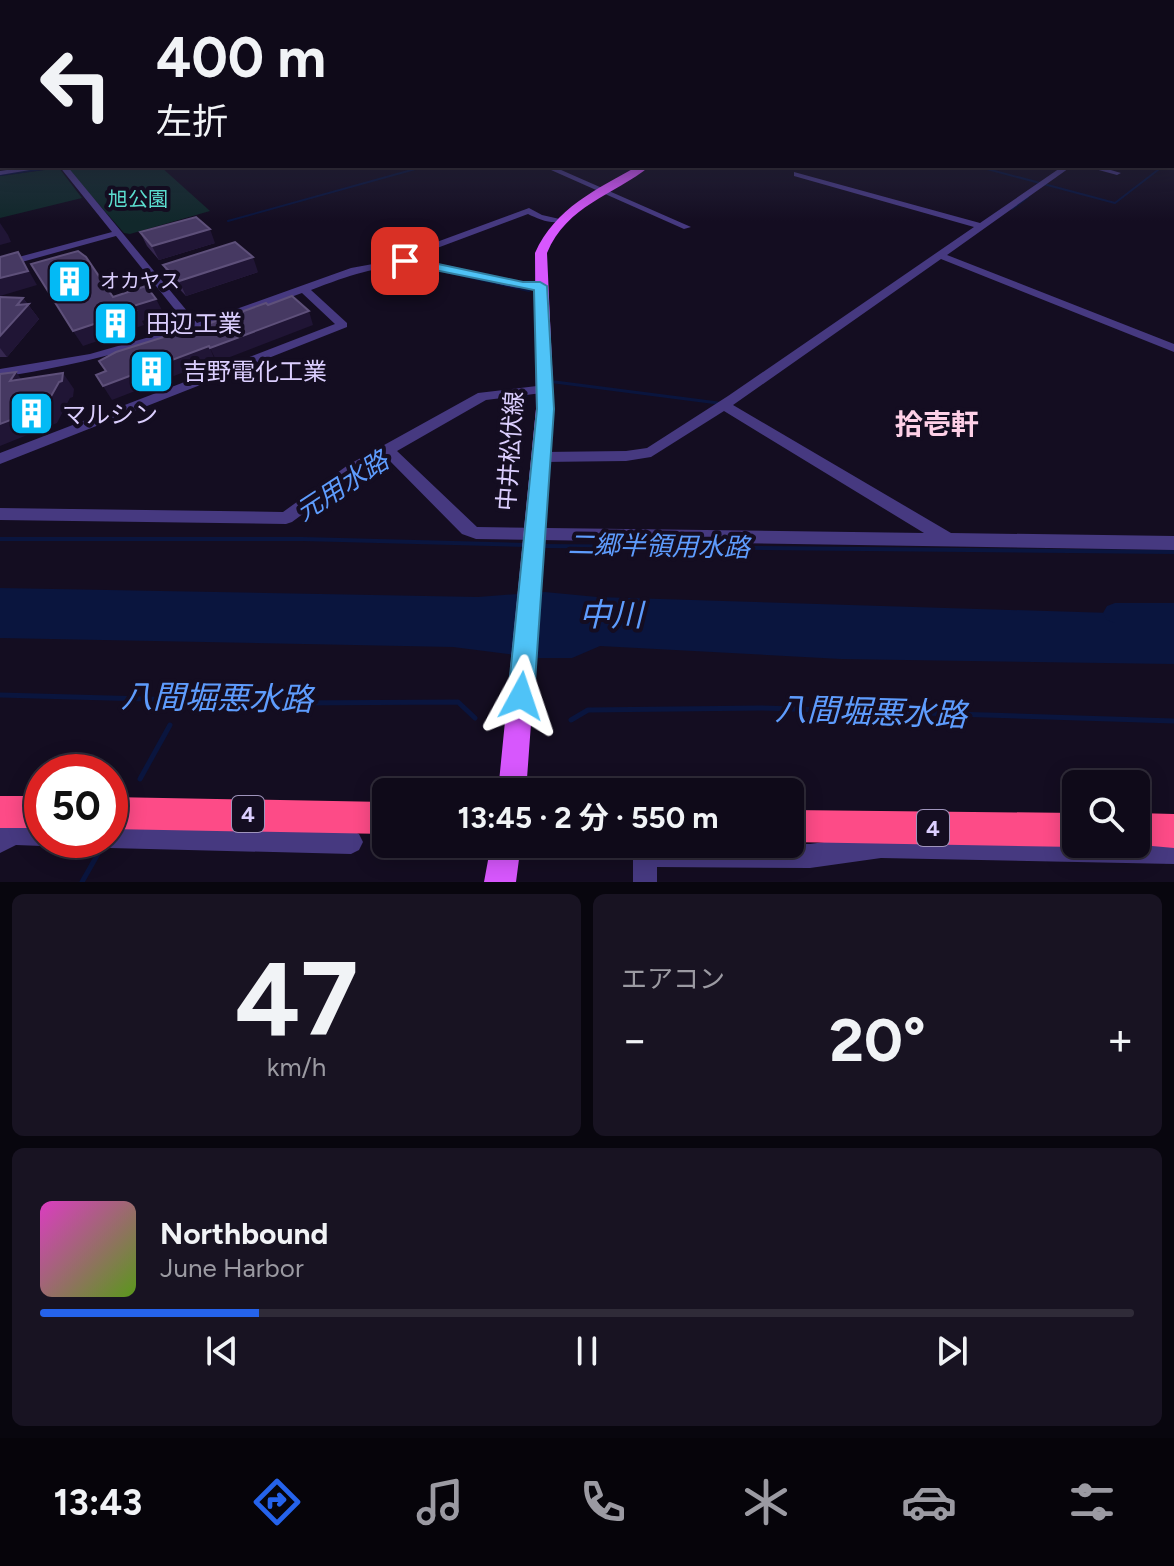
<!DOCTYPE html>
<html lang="ja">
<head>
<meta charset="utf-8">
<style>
	:root { --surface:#0f0a19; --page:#181322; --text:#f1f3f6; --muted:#9b9aa2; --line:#2f2b38; --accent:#2563eb }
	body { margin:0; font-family:Figtree,"Noto Sans JP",sans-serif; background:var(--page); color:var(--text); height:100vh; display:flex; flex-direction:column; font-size:30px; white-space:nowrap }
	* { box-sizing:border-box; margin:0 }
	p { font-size:26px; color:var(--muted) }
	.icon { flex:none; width:44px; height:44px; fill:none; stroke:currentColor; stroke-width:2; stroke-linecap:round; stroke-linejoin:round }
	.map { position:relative; height:882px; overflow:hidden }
	.drawer { display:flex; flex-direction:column; gap:12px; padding:12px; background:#08060e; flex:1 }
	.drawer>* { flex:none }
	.top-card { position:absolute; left:0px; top:0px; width:1174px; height:168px; box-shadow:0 4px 20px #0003,0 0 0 2px var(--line); background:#0f0a19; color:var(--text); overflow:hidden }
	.controls { position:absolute; left:1062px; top:770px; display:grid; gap:16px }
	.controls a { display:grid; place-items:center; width:88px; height:88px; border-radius:12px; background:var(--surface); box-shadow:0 4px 20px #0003,0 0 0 2px var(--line); font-size:40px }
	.speed { position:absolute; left:24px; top:754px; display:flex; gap:16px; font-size:40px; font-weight:700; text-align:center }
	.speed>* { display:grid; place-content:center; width:104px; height:104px; border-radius:50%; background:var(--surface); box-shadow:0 4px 20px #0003,0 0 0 2px var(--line); line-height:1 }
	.speed .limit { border:12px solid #d22; background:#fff; color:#111 }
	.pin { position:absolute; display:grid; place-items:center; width:68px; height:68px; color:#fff; margin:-34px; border-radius:16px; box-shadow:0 4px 12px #0006 }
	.me { position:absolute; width:88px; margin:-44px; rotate:5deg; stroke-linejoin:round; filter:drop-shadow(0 0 6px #0008) }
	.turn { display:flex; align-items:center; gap:28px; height:168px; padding:0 24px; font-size:36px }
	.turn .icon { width:104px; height:104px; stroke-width:2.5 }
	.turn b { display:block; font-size:56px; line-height:68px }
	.big { font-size:60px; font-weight:700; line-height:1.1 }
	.drawer .widget { flex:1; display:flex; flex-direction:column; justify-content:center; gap:12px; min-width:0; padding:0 28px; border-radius:12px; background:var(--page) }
	.drawer .dial { align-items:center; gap:0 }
	.dial b { font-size:104px; line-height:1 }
	.song { display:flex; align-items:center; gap:24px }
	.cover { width:96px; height:96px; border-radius:12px; background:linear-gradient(135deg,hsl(310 70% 55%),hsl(90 70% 35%)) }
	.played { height:8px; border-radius:4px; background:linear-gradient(90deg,var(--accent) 20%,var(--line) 20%) }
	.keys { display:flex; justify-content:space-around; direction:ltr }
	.heat { display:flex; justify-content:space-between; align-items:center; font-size:44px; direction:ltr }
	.drawer .tiles { flex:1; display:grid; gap:12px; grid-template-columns:1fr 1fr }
	.widget:last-child { grid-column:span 2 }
	.trip { position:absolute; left:372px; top:778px; width:432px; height:80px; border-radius:12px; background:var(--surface); box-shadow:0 4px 20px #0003,0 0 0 2px var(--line); font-weight:700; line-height:80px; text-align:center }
	.dock { display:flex; height:128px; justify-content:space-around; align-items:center; background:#06040a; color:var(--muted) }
	.dock .icon { width:56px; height:56px }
	.dock .current { color:var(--accent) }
	.dock b { font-size:36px; color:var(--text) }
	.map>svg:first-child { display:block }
</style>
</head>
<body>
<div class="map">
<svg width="1174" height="882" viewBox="0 0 1174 882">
	<rect width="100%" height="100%" fill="#140d21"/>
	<path fill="#11282b" d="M77 166H160L210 211 130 234 124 233 67 168Z
		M59 168 82 198 0 218V176Z"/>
	<path fill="#0a153e" d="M0 588 478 597 545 592 597 597 1174 615V664L841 659 600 646 572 658H539L453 647 0 638Z"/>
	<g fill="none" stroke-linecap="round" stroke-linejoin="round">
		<path stroke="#0a153e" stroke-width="2" d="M976 166 1115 203 1163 166
			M0 175 57 167
			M1012 209 1028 197
			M228 221 426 166
			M428 268 529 291"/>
		<path stroke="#0a153e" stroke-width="3" d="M555 382 718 403
			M500 398 526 396"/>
		<path stroke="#0a153e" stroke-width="4" d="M0 539H303L524 545
			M544 546 1174 552"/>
		<path stroke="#0a153e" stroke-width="5" d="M0 695 293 703 458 702 475 718
			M177 710 182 701
			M571 720 588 710 762 708 1174 721
			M140 779 170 725
			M82 882 103 845"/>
		<path fill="#0a153e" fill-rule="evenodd" d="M1115 603H1174V623H1115L1107 620 1103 613 1107 606Z"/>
		<path fill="#463980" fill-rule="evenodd" d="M1172 98H1174V102H1172Z
			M2 108V112L0 113V109Z
			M1172 136H1174V140H1172Z
			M34 166H54L0 175V171Z
			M59 166H67L197 323 351 268 395 260 396 257 529 208 542 215 564 220C555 226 538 219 528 214L405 260C444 262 480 274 518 282 527 284 535 283 544 284V288C517 292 490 281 464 274 399 259 372 267 311 290L347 323V327L0 464V453L335 324 302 293C203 329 105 362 0 377V369L90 354 188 326 116 236 0 268V262L112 232Z
			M542 166H552L691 227 684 229Z
			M1063 166H1072L947 255 1174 344V352L941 259 733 405 951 533 1174 536V550L476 539 462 534 386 457 358 473 292 522 286 524 0 520V508L283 512 348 465 478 393 545 385 550 386 551 389 550 392 486 400 397 451 477 527 924 533 724 411 651 457 626 461 542 462 535 457 542 452 626 451 647 448 728 396 974 227 794 176V172L980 223Z
			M1084 166H1097L1121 173 1117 175Z
			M14 821 42 822V840H51L50 842 42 846 16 845 0 853V828Z
			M110 824 351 830 359 834 363 842 359 850 351 854 110 848 102 844 100 840H110Z
			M881 834 1076 838V844H1136V839L1174 840V864L881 858 810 868 657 867V882H633V855L637 847 643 844H810Z"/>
		<path fill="#d757fd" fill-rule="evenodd" d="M638 166H650C613 196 567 205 547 253L554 409 526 792H498L536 409 535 253C555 208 597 189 638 166Z
			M491 844H521L516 882H484Z"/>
		<path fill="#fd4b87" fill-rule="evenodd" d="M0 796H42V828H0Z
			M110 797 386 802V834L110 829Z
			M790 810 1076 813V844H1082L1076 847 790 842Z
			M1136 813 1174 814V848L1130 844H1136Z"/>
	</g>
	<path fill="#35274f" d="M140 232 215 243 159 260 147 246Z
		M163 265 258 272 186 296 170 279Z
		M0 297 23 298 39 319 7 357H0Z"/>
	<path fill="#201535" d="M0 223 8 235 11 242 0 245Z
		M210 229 215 243 159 260 152 246Z
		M18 252 37 285 0 296V278Z
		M253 257 258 272 186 296 179 281Z
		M23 298 39 319 7 357 0 348V336L17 305Z
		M156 299 164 314 142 321 144 325 83 346 73 331 133 306Z
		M309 311 313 325 217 362 210 348Z
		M209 346 215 360 112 400 103 386Z
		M16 372 28 388 10 381Z
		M63 373 74 389 73 397 70 398 57 423 0 446V424Z"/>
	<path fill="#463962" stroke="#5e507a" stroke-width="2" d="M196 217 210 229 152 246 140 232Z
		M235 242 253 257 179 281 163 265Z
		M78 251 86 257 113 297 146 286 156 299 133 306 136 310 73 331 31 264Z
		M18 252 28 271 0 278V257Z
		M292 296 309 311 210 348 209 346 103 386 96 375 106 371 99 361 116 352 167 336 165 334 181 328 185 332 266 303 268 305Z
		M0 297 23 298 17 305 29 304 0 336Z
		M16 372 10 381 63 373 62 381 59 382 45 407 0 424V374Z"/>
	<linearGradient id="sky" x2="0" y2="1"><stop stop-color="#0b0712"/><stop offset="0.44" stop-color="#34354e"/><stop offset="1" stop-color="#34354e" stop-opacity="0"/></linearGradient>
	<rect width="1174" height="221" fill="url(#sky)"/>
	<path fill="#4fc3f7" stroke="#337fa1" stroke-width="2" d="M405 257 523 282H540L547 286 554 409 534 696 530 705 521 708 512 705 508 696 537 409 534 290 400 263V258Z"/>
	<defs>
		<symbol id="building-square" viewBox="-11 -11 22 22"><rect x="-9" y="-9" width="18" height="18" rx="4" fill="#03baf5" stroke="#140d21"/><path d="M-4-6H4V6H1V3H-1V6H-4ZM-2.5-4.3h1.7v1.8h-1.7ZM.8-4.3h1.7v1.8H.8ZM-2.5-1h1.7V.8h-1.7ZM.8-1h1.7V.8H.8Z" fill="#fff"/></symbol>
	</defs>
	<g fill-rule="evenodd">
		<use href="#building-square" x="44" y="256" width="51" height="51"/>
		<use href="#building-square" x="90" y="298" width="51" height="51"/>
		<use href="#building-square" x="126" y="346" width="51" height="51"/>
		<use href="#building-square" x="6" y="388" width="51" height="51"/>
	</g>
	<g text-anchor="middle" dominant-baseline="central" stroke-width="8" stroke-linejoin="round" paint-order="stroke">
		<g font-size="20" fill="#5bddcf" stroke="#140d21">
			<text x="138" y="199">旭公園</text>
		</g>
		<g font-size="20" fill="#dbcefe" stroke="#140d21" text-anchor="start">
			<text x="100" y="281">オカヤス</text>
		</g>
		<g fill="#140d21" stroke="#9f94bc" stroke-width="2">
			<rect x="232" y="796" width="32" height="36" rx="6"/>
			<rect x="917" y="810" width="32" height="36" rx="6"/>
		</g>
		<g font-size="22" font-weight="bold" fill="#dbcefe">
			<text x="248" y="814">4</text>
			<text x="933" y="828">4</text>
		</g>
		<g font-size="24" fill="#dbcefe" stroke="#140d21" text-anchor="start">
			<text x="146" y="323">田辺工業</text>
			<text x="183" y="371">吉野電化工業</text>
			<text x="62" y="414">マルシン</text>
		</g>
		<g font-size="24" fill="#dbcefe" stroke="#140d21">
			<text transform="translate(510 451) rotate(-86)">中井松伏線</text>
		</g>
		<g font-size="26" font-style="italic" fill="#5e9cfd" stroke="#140d21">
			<text transform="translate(342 486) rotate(-33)">元用水路</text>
			<text transform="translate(659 546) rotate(1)">二郷半領用水路</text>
		</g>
		<g font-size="28" font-weight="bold" fill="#fed0e7" stroke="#140d21">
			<text x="937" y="424">拾壱軒</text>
		</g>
		<g font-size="32" font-style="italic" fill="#5e9cfd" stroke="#140d21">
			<text x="611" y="615">中川</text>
			<text transform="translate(217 698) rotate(1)">八間堀悪水路</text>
			<text transform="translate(871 712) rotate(2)">八間堀悪水路</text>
		</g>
	</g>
</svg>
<div class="controls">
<a><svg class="icon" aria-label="search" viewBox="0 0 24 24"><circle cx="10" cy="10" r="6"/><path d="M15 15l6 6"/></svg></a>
</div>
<div class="speed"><div class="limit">50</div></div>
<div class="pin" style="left:405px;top:261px;background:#d93025"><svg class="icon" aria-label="arrive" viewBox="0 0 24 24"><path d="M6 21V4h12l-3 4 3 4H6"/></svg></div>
<svg class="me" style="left:521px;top:696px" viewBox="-20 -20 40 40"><path d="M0-17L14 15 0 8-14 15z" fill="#4fc3f7" stroke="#fff" stroke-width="4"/></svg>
<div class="trip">13:45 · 2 分 · 550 m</div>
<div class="top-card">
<div class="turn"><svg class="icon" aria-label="left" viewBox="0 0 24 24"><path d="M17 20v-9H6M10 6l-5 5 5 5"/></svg><div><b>400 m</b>左折</div></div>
</div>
</div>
<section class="drawer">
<div class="tiles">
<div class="widget dial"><b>47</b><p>km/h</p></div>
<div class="widget"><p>エアコン</p>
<div class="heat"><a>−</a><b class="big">20°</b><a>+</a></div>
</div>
<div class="widget">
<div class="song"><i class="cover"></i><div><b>Northbound</b><p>June Harbor</p></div></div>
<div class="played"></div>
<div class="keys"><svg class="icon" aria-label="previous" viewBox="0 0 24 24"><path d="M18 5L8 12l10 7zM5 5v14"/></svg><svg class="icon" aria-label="pause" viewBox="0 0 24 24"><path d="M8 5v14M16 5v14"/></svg><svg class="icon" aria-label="next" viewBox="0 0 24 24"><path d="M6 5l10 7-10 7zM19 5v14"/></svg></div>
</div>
</div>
</section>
<nav class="dock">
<b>13:43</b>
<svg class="icon current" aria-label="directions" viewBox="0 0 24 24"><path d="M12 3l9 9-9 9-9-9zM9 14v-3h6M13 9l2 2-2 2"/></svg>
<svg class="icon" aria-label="music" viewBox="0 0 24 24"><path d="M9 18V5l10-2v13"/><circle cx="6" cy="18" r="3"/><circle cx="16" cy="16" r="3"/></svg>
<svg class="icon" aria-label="phone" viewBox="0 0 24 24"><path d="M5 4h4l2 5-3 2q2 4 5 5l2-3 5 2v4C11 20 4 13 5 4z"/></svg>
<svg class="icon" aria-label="climate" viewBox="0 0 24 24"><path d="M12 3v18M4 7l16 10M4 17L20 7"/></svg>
<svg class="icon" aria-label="car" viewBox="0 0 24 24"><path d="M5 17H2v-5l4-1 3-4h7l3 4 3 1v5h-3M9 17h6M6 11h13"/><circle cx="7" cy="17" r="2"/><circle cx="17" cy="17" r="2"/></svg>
<svg class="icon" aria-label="filters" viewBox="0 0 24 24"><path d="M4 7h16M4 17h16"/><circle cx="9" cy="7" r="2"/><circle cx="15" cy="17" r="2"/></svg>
</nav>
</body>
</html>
